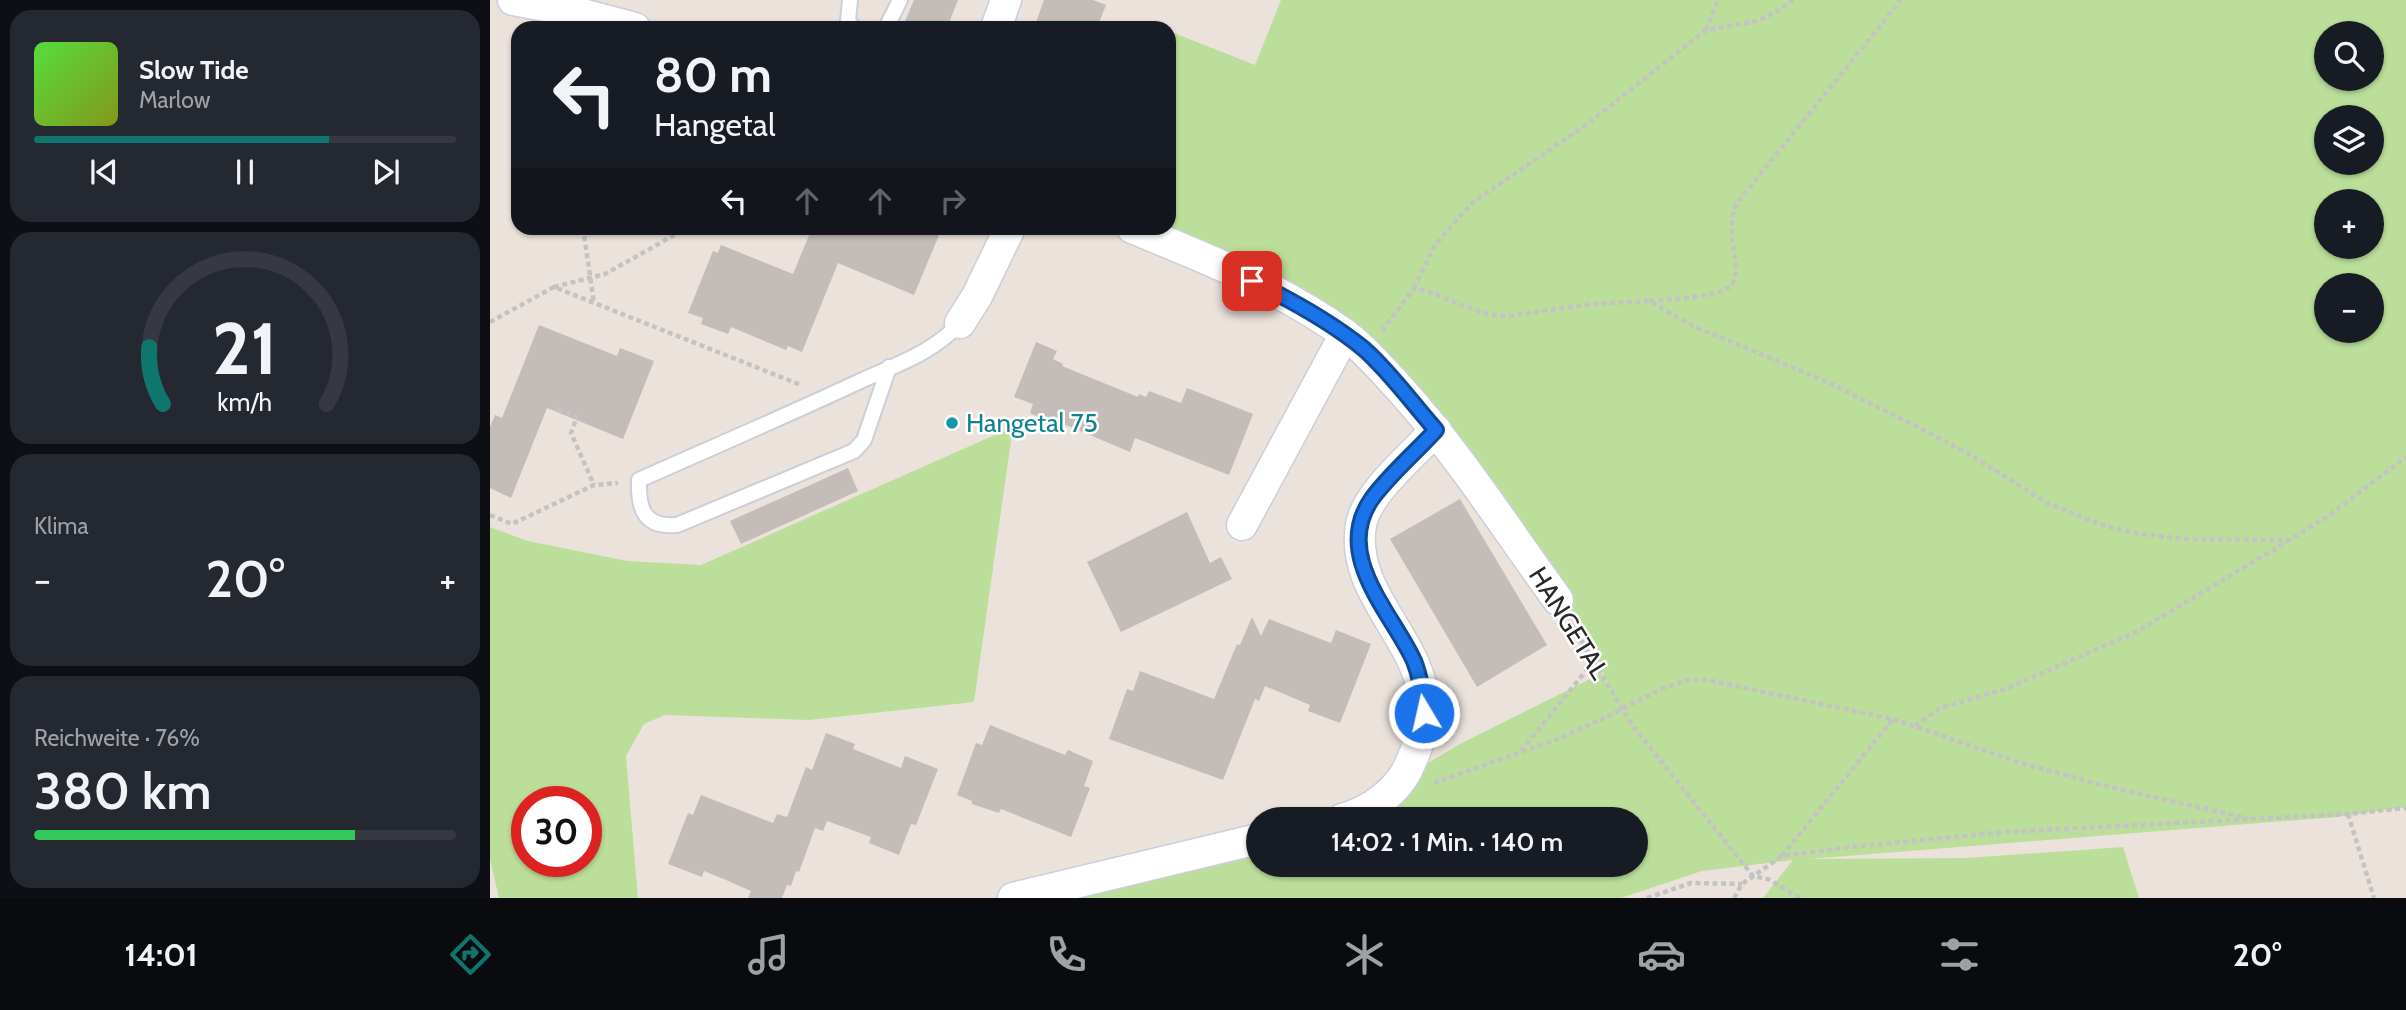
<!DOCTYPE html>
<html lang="de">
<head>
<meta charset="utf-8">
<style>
	:root { --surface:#171b24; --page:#242831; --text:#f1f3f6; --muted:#9ea1a6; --line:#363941; --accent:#0f766e }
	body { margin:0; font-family:Cabin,sans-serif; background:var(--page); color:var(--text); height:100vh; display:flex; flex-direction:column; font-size:26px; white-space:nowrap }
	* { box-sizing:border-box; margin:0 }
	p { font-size:23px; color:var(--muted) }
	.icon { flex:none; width:38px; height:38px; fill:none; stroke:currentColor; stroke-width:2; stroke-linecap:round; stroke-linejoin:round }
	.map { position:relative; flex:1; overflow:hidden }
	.sheet { display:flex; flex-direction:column; gap:10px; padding:10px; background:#0d0f14; width:490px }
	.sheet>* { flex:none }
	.hud { position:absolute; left:21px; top:21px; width:665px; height:214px; border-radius:21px; box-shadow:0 2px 5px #0004; background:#171b24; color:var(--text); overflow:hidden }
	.fabs { position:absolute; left:1824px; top:21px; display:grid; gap:14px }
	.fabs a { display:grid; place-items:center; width:70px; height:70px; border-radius:50%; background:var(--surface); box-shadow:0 2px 5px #0004; font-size:35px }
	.speed { position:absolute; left:21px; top:786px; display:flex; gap:14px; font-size:35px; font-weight:700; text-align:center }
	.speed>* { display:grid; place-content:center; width:91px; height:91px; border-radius:50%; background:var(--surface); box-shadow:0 2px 5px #0004; line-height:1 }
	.speed .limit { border:10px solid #d22; background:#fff; color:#111 }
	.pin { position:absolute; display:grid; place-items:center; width:60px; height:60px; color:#fff; margin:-30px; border-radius:14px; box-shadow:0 4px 10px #0006 }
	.me { position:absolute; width:77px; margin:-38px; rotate:351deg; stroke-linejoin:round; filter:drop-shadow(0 0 5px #0008) }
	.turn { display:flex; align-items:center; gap:24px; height:147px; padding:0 28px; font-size:32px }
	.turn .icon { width:91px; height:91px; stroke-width:2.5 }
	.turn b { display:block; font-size:49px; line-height:60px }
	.lanes { display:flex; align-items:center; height:66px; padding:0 28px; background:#0003; justify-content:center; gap:35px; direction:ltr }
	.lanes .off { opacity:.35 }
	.big { font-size:52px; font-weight:600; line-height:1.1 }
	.sheet .card { flex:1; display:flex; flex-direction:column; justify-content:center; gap:10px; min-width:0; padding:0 24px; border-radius:21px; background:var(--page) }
	.sheet .dial { align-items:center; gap:0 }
	.dial svg { height:182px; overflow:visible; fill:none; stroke:var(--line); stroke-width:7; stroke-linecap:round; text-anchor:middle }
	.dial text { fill:var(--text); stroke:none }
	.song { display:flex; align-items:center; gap:21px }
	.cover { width:84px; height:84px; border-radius:10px; background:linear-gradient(135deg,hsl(110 70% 55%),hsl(70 70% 35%)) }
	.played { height:7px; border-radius:4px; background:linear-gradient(90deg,var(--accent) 70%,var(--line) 70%) }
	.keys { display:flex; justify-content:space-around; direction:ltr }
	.heat { display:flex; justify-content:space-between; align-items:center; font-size:38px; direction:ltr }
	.charge { height:10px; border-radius:5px; background:linear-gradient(90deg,#34c759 76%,var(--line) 0) }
	.trip { position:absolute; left:756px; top:807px; width:402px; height:70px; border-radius:35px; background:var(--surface); box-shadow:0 2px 5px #0004; font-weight:600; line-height:70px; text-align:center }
	.menu { display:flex; height:112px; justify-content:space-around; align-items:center; background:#090b0e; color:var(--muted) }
	.menu .icon { width:49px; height:49px }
	.menu .selected { color:var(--accent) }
	.menu b { font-size:32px; color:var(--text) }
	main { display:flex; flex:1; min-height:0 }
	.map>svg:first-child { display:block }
</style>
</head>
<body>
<main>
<section class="sheet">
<div class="card">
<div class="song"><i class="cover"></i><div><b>Slow Tide</b><p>Marlow</p></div></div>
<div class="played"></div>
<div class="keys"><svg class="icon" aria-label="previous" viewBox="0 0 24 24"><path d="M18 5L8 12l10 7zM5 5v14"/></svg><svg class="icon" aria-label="pause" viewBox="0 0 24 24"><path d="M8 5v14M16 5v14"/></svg><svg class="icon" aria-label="next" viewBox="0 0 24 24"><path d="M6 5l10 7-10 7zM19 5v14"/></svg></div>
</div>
<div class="card dial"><svg viewBox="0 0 100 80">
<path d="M14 69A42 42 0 1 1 86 69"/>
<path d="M14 69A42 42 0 0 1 8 44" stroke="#0f766e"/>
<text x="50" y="56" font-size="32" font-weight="700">21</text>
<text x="50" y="72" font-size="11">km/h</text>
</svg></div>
<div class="card"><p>Klima</p>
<div class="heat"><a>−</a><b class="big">20°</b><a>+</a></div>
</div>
<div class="card"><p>Reichweite · 76%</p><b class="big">380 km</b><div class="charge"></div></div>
</section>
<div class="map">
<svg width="1916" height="898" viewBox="0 0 1916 898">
	<rect width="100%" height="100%" fill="#ebe2db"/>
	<path fill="#bbdf9a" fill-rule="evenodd" d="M791 0H1916V807L1846 817 1319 859 1476 858 1633 847 1649 898H1273L1303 860 1212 871 1131 898H539L768 840V864H1146V819H856L916 776 970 744 1112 673 1122 694 1096 633 951 431 884 349 679 228V31L765 65ZM1836 33H1881V79H1836ZM1836 117H1881V163H1836ZM1836 201H1881V247H1836ZM1836 285H1881V331H1836Z
		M523 427 484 702 319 720 175 715 154 724 136 756 148 898H9L0 859V527L38 541 137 561 211 565ZM37 802H96V861H37Z"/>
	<path fill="#c3bcb8" d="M424 0H468L457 28H412Z
		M554 0H603L616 5 607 28H544Z
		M322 228H452L424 295 348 263 312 352 298 346 296 350 241 327 238 334 211 324 213 318 198 313 223 251 228 253 231 245 303 274Z
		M49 325 127 356 130 348 164 361 133 439 57 408 21 498 0 488V427L5 415 12 418Z
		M546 342 567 351 563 359 573 364 572 366 648 397 649 394 656 397 659 391 691 403 697 388 763 414 739 475 645 438 640 452 562 419 561 423 540 413 543 404 524 397Z
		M358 468 368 491 251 544 240 521Z
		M970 499 1057 645 987 687 900 539Z
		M697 512 720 563 731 557 742 579 631 632 597 562Z
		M762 617 771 636 779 619 841 643 846 630 881 644 850 723 818 711 820 705 775 686 769 701 765 699 733 780 619 739 637 689 643 691 650 671 724 699 747 644 750 645Z
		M500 725 575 755 578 750 603 761 594 786 600 788 581 837 511 809 509 813 482 804V801L467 795 486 743 492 745Z
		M336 733 365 744 363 749 411 768 415 756 448 769 426 825 421 824 409 855 379 843 381 837 337 821 333 831 325 828 309 872 306 871 301 886 297 885 292 898H258L261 891 236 880 214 871 212 877 178 864 198 813 203 815 211 795 283 823 287 814 297 817 316 767 322 770Z"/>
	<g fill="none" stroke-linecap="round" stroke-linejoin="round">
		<defs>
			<path id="service" d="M360 0 358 21 364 28
				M396 28 410 0
				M399 367 374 440 364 451 187 525C154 528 148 509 149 480 221 448 293 417 364 384 402 366 442 354 470 323"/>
			<path id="minor" d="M23 0 77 10 145 28
				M506 28 516 0
				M642 228C715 258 792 288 856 335 877 351 894 372 912 391 970 456 1017 530 1068 600
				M470 323 487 296 520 228
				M752 525 855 334
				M852 819C879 812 909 791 920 764 927 748 934 731 934 713 938 643 859 597 871 525 876 493 924 454 946 430
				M523 898 768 839"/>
		</defs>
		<use href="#service" stroke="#cacfda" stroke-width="18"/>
		<use href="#minor" stroke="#cacfda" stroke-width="33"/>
		<path stroke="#c3c3c3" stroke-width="4.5" stroke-dasharray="5 3.5" stroke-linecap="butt" d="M1216 30 1228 0
			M93 228 104 303
			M64 287 115 274 197 228
			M924 288 945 245 982 203 1096 125 1216 30 1267 21 1288 11 1303 0
			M1160 301C1178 299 1230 298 1241 285 1247 279 1246 267 1245 258 1242 238 1239 225 1246 204L1411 0
			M0 322 64 287 311 385
			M892 331 924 288C957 295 983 315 1017 316L1102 304 1159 301 1203 326 1333 380 1426 426 1479 454 1557 503 1612 525 1645 533 1692 539 1799 540 1837 517 1916 457
			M68 409 87 417 81 433 104 485
			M0 515 22 524 104 485 128 483
			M1082 625 1142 725 1263 876 1278 879 1310 898
			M1171 689 1198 680H1217L1403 719 1531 763 1615 786 1757 818
			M1425 726 1450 708 1518 688 1646 632 1798 541
			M1031 751 1104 661
			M944 783 1068 739 1110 720
			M1858 814 1884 898
			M1292 856 1403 719
			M1157 898 1201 883 1252 884
			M1244 898 1252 884 1292 856 1361 847 1516 832 1858 814 1916 808"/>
		<use href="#service" stroke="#fff" stroke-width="14"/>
		<use href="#minor" stroke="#fff" stroke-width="30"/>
		<path stroke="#c3c3c3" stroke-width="4.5" stroke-dasharray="5 3.5" stroke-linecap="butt" d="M1110 720 1171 689"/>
	</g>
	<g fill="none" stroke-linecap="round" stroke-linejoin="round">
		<defs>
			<path id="route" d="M762 281C801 300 840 321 874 349 900 372 923 404 946 430 927 451 896 478 881 500 843 556 902 613 924 661 931 678 933 696 934 713"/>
		</defs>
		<use href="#route" stroke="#114b97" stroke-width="18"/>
		<use href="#route" stroke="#1a73e8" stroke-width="12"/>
	</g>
	<circle fill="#0f9aa8" stroke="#fff" stroke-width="2.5" cx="462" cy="423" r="7"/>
	<g text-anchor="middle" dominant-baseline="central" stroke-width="5" stroke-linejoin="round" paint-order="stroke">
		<g font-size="26" fill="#0d838f" stroke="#fff" text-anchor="start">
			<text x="476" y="423">Hangetal 75</text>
		</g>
		<g font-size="26" fill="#292929" stroke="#fff">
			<text transform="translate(1079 623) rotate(58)">HANGETAL</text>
		</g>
	</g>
</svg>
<div class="fabs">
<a><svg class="icon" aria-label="search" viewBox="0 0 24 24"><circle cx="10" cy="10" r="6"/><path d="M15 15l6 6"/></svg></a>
<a><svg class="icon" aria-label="layers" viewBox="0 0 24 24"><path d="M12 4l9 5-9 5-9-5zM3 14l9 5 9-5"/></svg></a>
<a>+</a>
<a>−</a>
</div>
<div class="speed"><div class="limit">30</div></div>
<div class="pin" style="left:762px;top:281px;background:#d93025"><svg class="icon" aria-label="arrive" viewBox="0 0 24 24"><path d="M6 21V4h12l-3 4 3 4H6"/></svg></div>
<svg class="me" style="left:934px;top:713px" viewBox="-20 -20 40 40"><circle r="17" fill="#1a73e8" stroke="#fff" stroke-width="3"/><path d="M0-11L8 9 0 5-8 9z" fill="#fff"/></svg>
<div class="trip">14:02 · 1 Min. · 140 m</div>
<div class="hud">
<div class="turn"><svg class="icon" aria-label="left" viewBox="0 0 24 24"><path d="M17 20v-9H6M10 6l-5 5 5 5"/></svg><div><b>80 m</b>Hangetal</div></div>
<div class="lanes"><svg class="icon" aria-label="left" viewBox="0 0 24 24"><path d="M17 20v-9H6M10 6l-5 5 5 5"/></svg><svg class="icon off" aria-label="ahead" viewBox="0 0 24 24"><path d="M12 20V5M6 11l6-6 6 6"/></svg><svg class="icon off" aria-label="ahead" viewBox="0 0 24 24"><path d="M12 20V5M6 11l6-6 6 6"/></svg><svg class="icon off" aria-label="right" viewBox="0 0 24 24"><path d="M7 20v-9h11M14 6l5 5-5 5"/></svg></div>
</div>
</div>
</main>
<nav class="menu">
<b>14:01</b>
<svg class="icon selected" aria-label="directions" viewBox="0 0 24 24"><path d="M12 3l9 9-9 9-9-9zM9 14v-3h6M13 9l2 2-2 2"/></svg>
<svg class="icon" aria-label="music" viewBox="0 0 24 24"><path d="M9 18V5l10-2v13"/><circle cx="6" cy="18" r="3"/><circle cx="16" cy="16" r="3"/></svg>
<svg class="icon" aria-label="phone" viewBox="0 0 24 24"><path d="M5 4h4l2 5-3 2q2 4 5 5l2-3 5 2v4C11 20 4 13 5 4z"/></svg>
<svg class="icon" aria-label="climate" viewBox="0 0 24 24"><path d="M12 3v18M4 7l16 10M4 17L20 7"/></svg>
<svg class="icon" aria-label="car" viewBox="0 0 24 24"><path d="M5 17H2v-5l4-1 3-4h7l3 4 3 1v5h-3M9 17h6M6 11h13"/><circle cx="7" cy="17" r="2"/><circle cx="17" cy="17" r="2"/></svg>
<svg class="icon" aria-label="filters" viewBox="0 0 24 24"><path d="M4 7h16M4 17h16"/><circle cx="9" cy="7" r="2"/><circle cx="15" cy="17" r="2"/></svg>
<b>20°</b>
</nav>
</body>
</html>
